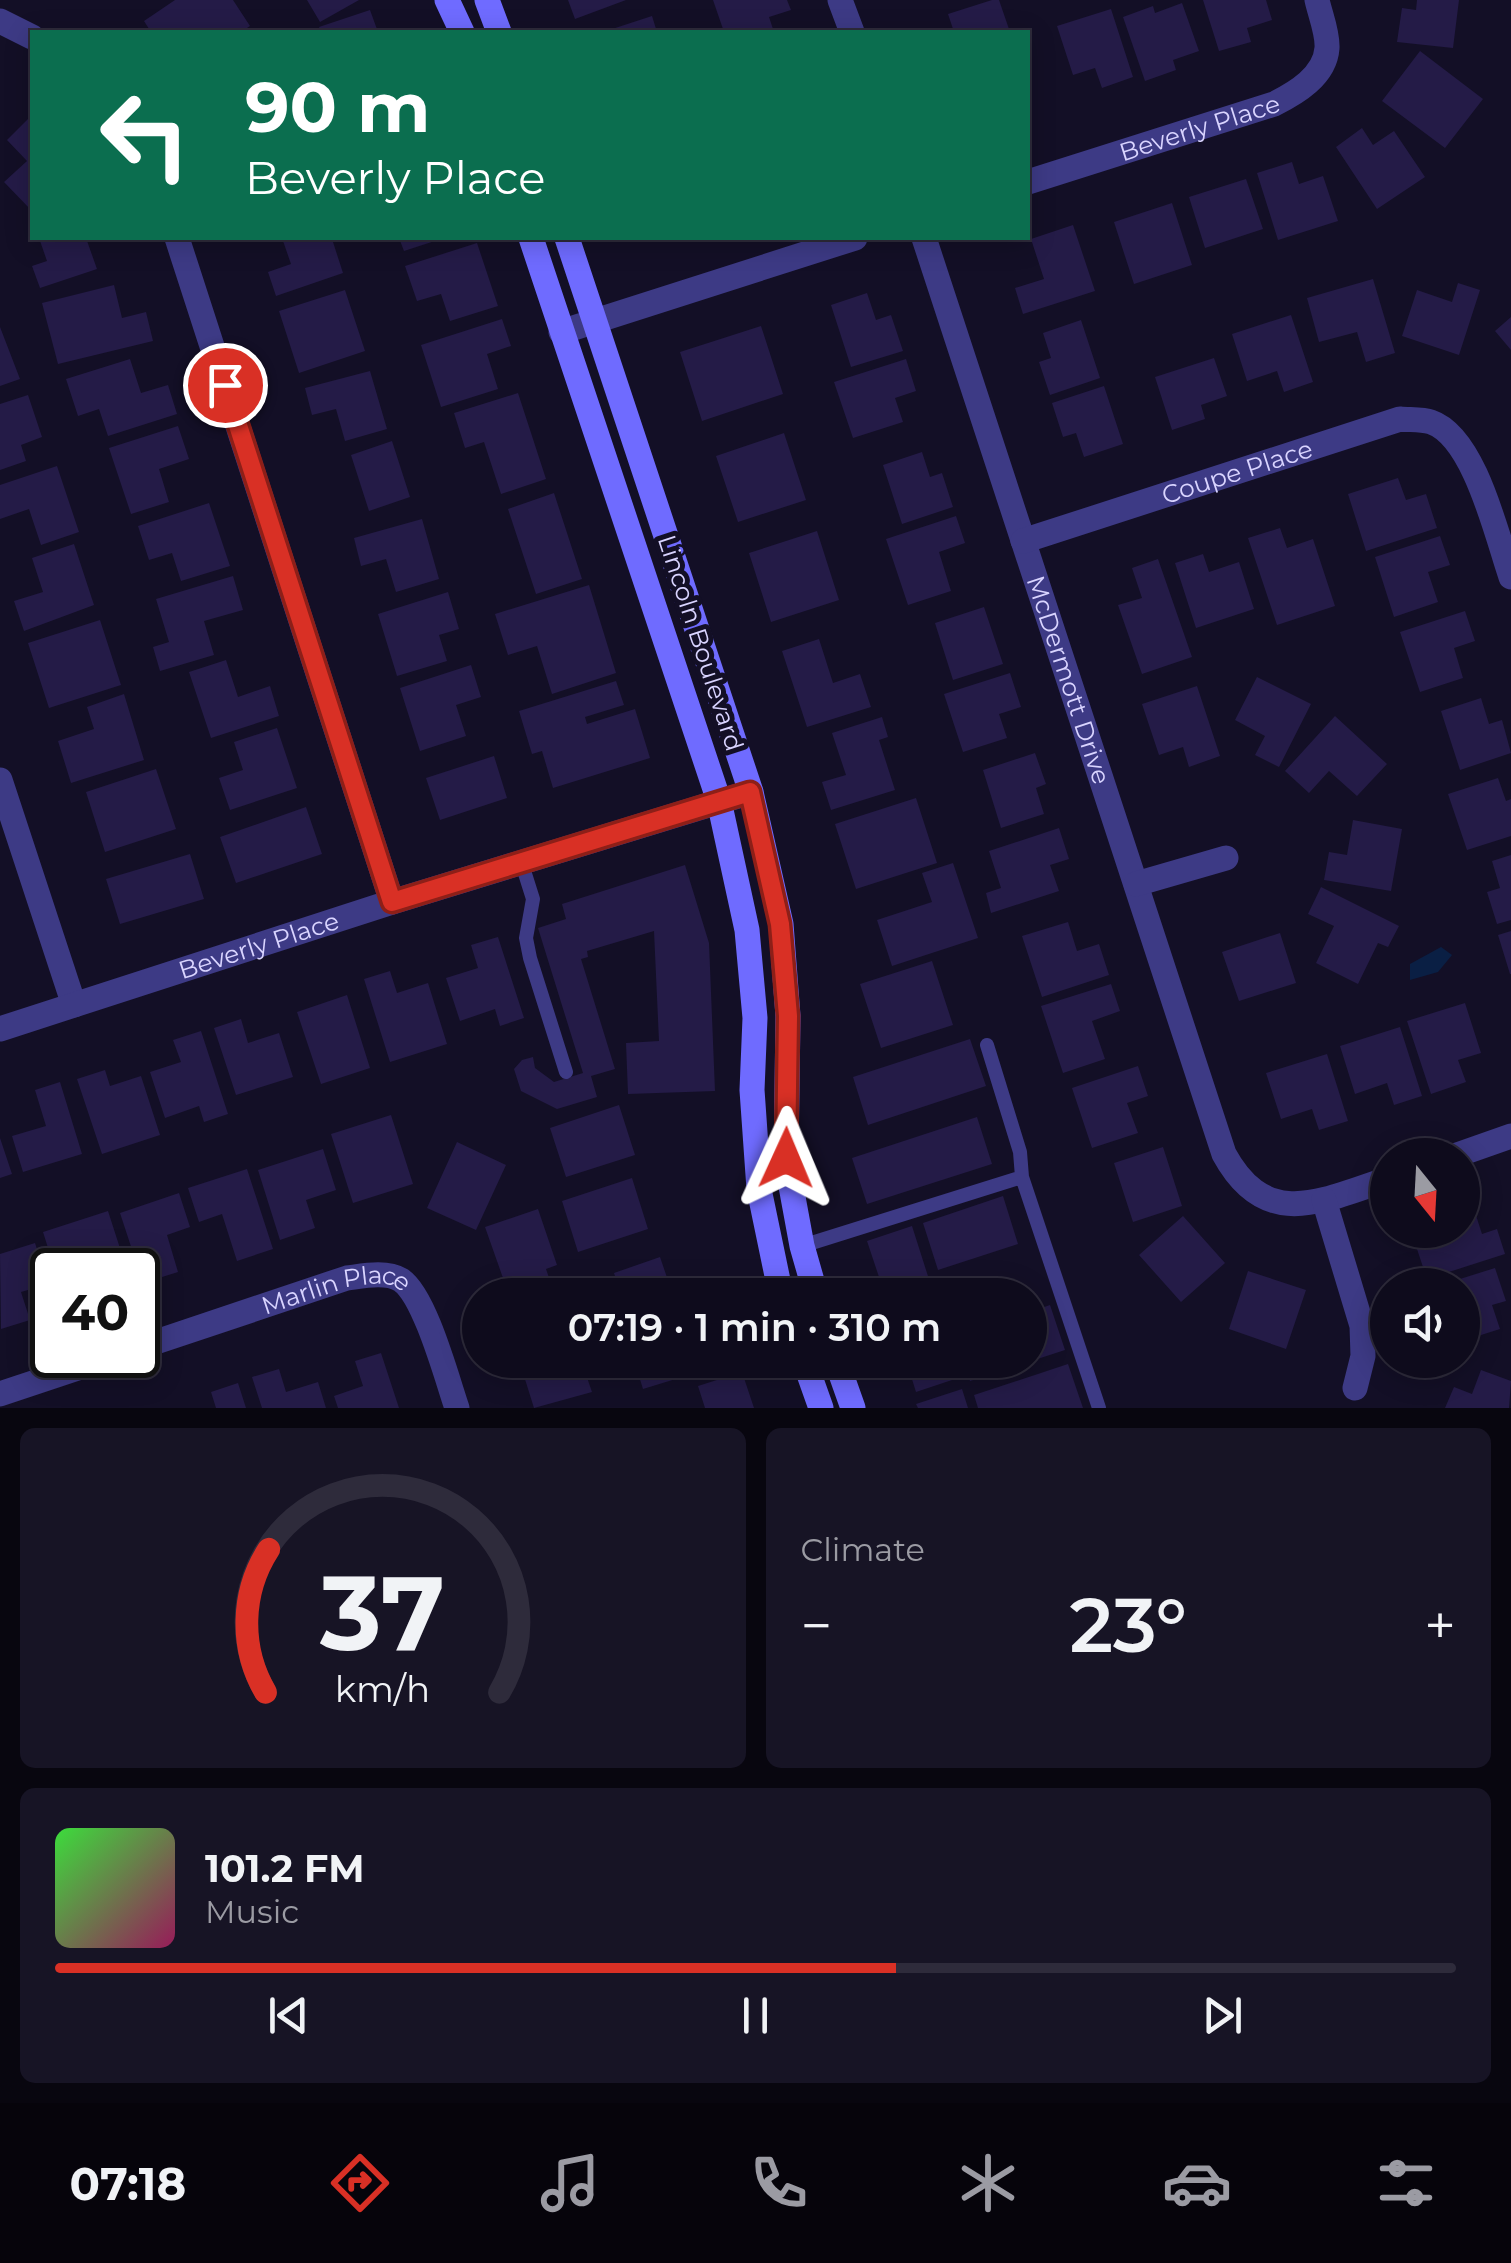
<!DOCTYPE html>
<html lang="en">
<head>
<meta charset="utf-8">
<style>
	:root { --surface:#0e0b1c; --page:#171425; --text:#f1f3f6; --muted:#9b9ba3; --line:#2e2b3b; --accent:#d93025 }
	body { margin:0; font-family:Montserrat,sans-serif; background:var(--page); color:var(--text); height:100vh; display:flex; flex-direction:column; font-size:38px; white-space:nowrap }
	* { box-sizing:border-box; margin:0 }
	p { font-size:32px; color:var(--muted) }
	.icon { flex:none; width:55px; height:55px; fill:none; stroke:currentColor; stroke-width:2; stroke-linecap:round; stroke-linejoin:round }
	.map { position:relative; height:1408px; overflow:hidden }
	.sheet { display:flex; flex-direction:column; gap:20px; padding:20px; background:#08060f; flex:1 }
	.sheet>* { flex:none }
	.hud { position:absolute; left:30px; top:30px; width:1000px; height:210px; border-radius:0px; box-shadow:0 5px 25px #0003,0 0 0 2px var(--line); background:#0b6e4f; color:#fff; overflow:hidden }
	.needle { width:65px; rotate:162deg }
	.buttons { position:absolute; left:1370px; top:1138px; display:grid; gap:20px }
	.buttons a { display:grid; place-items:center; width:110px; height:110px; border-radius:50%; background:var(--surface); box-shadow:0 5px 25px #0003,0 0 0 2px var(--line); font-size:50px }
	.speed { position:absolute; left:30px; top:1248px; display:flex; gap:20px; font-size:50px; font-weight:700; text-align:center }
	.speed>* { display:grid; place-content:center; width:130px; height:130px; border-radius:50%; background:var(--surface); box-shadow:0 5px 25px #0003,0 0 0 2px var(--line); line-height:1 }
	.speed .limit { border:5px solid #111; border-radius:15px; background:#fff; color:#111 }
	.pin { position:absolute; display:grid; place-items:center; width:85px; height:85px; color:#fff; margin:-42px; border:5px solid #fff; border-radius:50%; box-shadow:0 2px 10px #0007 }
	.me { position:absolute; width:110px; margin:-55px; rotate:1deg; stroke-linejoin:round; filter:drop-shadow(0 0 8px #0008) }
	.turn { display:flex; align-items:center; gap:35px; height:210px; padding:0 50px; font-size:45px }
	.turn .icon { width:130px; height:130px; stroke-width:2.5 }
	.turn b { display:block; font-size:70px; line-height:85px }
	.big { font-size:75px; font-weight:600; line-height:1.1 }
	.sheet .widget { flex:1; display:flex; flex-direction:column; justify-content:center; gap:15px; min-width:0; padding:0 35px; border-radius:15px; background:var(--page) }
	.sheet .dial { align-items:center; gap:0 }
	.dial svg { height:260px; overflow:visible; fill:none; stroke:var(--line); stroke-width:7; stroke-linecap:round; text-anchor:middle }
	.dial text { fill:var(--text); stroke:none }
	.song { display:flex; align-items:center; gap:30px }
	.cover { width:120px; height:120px; border-radius:15px; background:linear-gradient(135deg,hsl(120 70% 55%),hsl(330 70% 35%)) }
	.played { height:10px; border-radius:5px; background:linear-gradient(90deg,var(--accent) 60%,var(--line) 60%) }
	.keys { display:flex; justify-content:space-around; direction:ltr }
	.heat { display:flex; justify-content:space-between; align-items:center; font-size:55px; direction:ltr }
	.sheet .tiles { flex:1; display:grid; gap:20px; grid-template-columns:1fr 1fr }
	.widget:last-child { grid-column:span 2 }
	.trip { position:absolute; left:462px; top:1278px; width:585px; height:100px; border-radius:50px; background:var(--surface); box-shadow:0 5px 25px #0003,0 0 0 2px var(--line); font-weight:600; line-height:100px; text-align:center }
	.menu { display:flex; height:160px; justify-content:space-around; align-items:center; background:#06040b; color:var(--muted) }
	.menu .icon { width:70px; height:70px }
	.menu .selected { color:var(--accent) }
	.menu b { font-size:45px; color:var(--text) }
	.map>svg:first-child { display:block }
</style>
</head>
<body>
<div class="map">
<svg width="1511" height="1408" viewBox="0 0 1511 1408">
	<rect width="100%" height="100%" fill="#130f26"/>
	<path fill="#0a1f44" d="M1441 947 1452 955 1438 972 1410 980V964Z"/>
	<path fill="#241b47" d="M175 0H233L250 26 241 32H151L144 21Z
		M307 0H359L320 22Z
		M568 0H626L575 19Z
		M713 0H787L791 10 769 17 774 32H724Z
		M992 0H999L1010 32H954L948 14Z
		M1203 0H1266L1272 20 1247 28 1251 42 1219 51Z
		M1417 0H1459L1453 48 1397 42 1402 8 1416 10Z
		M1182 3 1199 51 1173 60 1176 70 1145 81 1123 17 1153 6 1155 13Z
		M1111 9 1133 77 1102 88 1095 68 1073 75 1057 26Z
		M370 10 378 32H321L319 27Z
		M652 16 657 32H603Z
		M1420 51 1483 99 1445 148 1382 101Z
		M32 115V208L31 210 4 182 27 161 7 140Z
		M1362 128 1373 145 1394 131 1425 177 1377 209 1336 147Z
		M1292 162 1299 184 1323 176 1338 221 1278 240 1257 173Z
		M1246 179 1263 229 1205 248 1189 197Z
		M1172 203 1192 265 1134 284 1114 222Z
		M1073 225 1095 291 1023 314 1015 288 1044 279 1031 239Z
		M39 238H86L97 269 40 288 32 266 47 261Z
		M282 238H342L333 242 343 273 276 296 268 272 291 264Z
		M399 238H444L404 251Z
		M477 243 498 306 450 321 441 294 417 301 405 266Z
		M1373 279 1395 353 1366 362 1357 332 1319 342 1307 298Z
		M1458 283 1480 290 1459 355 1402 336 1417 290 1452 302Z
		M114 285 122 318 146 312 153 341 58 364 42 303Z
		M345 290 365 351 299 373 279 311Z
		M867 293 876 320 891 315 903 351 851 367 831 305Z
		M1291 315 1313 382 1284 392 1277 371 1247 381 1232 334Z
		M1511 317V350L1495 331Z
		M502 319 511 346 487 354 498 389 441 407 421 345Z
		M1081 320 1100 378 1050 395 1039 362 1051 358 1043 333Z
		M761 326 783 394 702 421 680 352Z
		M0 327 20 379 0 386Z
		M1214 358 1227 396 1201 405 1205 419 1172 430 1155 377Z
		M130 359 141 393 168 385 177 414 108 436 99 409 78 416 66 379Z
		M906 359 916 391 895 398 903 422 853 438 834 382Z
		M370 371 387 429 345 441 336 409 312 415 305 388Z
		M1104 386 1123 444 1084 457 1076 433 1063 437 1052 403Z
		M518 393 546 479 501 494 484 442 465 448 454 413Z
		M28 395 42 437 21 445 26 461 0 470V404Z
		M178 426 189 459 159 469 169 502 131 514 109 448Z
		M784 433 806 500 738 522 716 456Z
		M392 441 410 497 369 511 351 455Z
		M922 452 930 477 942 473 953 507 902 524 883 465Z
		M57 466 79 532 41 545 29 509 0 519V485Z
		M1398 478 1406 500 1426 494 1437 528 1366 551 1348 494Z
		M554 493 582 579 536 594 508 509Z
		M209 503 230 566 181 581 172 553 149 560 138 526Z
		M956 516 965 543 939 552 951 591 908 605 886 539Z
		M422 519 439 579 396 592 386 559 361 566 354 538Z
		M1280 528 1287 548 1313 539 1335 606 1277 625 1248 538Z
		M817 531 839 600 771 622 749 553Z
		M1440 536 1450 565 1428 572 1438 602 1394 617 1375 557Z
		M74 544 94 605 24 631 14 601 43 592 32 558Z
		M1203 554 1209 572 1239 562 1254 609 1196 628 1175 563Z
		M1158 559 1192 657 1142 674 1118 605 1142 598 1132 568Z
		M233 576 243 610 204 621 214 655 160 671 153 647 169 642 156 599Z
		M589 585 616 673 552 694 537 646 508 655 495 614Z
		M448 592 459 629 439 635 447 661 397 676 378 614Z
		M984 607 1003 664 953 680 935 623Z
		M1465 611 1475 641 1454 648 1463 678 1420 692 1400 632Z
		M100 620 121 685 49 708 28 643Z
		M819 639 833 683 860 674 871 707 807 727 782 651Z
		M226 660 238 697 270 686 279 716 211 738 189 672Z
		M471 665 481 697 456 705 466 736 420 751 400 688Z
		M1010 673 1021 707 999 714 1007 738 963 752 944 694Z
		M1257 677 1311 704 1279 767 1255 755 1265 736 1235 720Z
		M616 681 624 705 585 717 587 724 635 709 650 758 553 788 542 751 532 754 519 711Z
		M1197 686 1220 756 1189 767 1183 747 1159 755 1142 704Z
		M124 694 144 760 71 783 58 741 94 729 87 707Z
		M1481 698 1489 724 1502 720 1511 753 1460 770 1441 711Z
		M1335 716 1387 764 1357 796 1329 771 1309 793 1285 771Z
		M882 717 888 737 879 740 895 790 831 810 822 782 846 775 832 733Z
		M277 728 297 788 230 810 219 778 243 770 234 742Z
		M1035 753 1046 784 1036 788 1044 814 1001 828 983 770Z
		M494 756 507 798 440 820 426 778Z
		M156 769 176 829 105 852 86 792Z
		M1498 778 1506 801 1511 799V836L1467 850 1448 794Z
		M916 798 937 863 856 889 835 824Z
		M306 807 322 854 236 883 220 837Z
		M1353 820 1402 829 1391 891 1324 880 1329 852 1347 855Z
		M1059 828 1069 859 1050 865 1059 891 991 913 986 893 1001 888 989 851Z
		M190 854 204 899 120 924 106 879Z
		M1511 855V920L1497 924 1487 892 1500 888 1492 861Z
		M953 863 978 938 892 966 877 920 932 902 922 873Z
		M685 865 709 943 715 1091 628 1094 626 1043 659 1041 654 931 587 951 588 957 581 959 615 1069 591 1076 597 1097 557 1109 521 1091 514 1069 522 1060 533 1057 535 1068 554 1082 583 1073 538 928 566 919 562 904Z
		M1321 887 1399 926 1388 947 1378 943 1358 984 1316 963 1334 926 1308 914Z
		M1068 922 1077 951 1099 944 1109 975 1042 997 1022 936Z
		M1511 931V974H1510L1498 935Z
		M1280 933 1296 983 1239 1001 1222 952Z
		M498 937 524 1018 500 1026 495 1009 460 1021 446 978 478 968 471 945Z
		M932 961 953 1025 881 1048 860 984Z
		M390 971 397 993 428 983 447 1044 390 1062 364 979Z
		M1111 984 1120 1011 1092 1021 1105 1059 1063 1073 1041 1006Z
		M347 995 370 1068 321 1084 297 1012Z
		M1465 1003 1481 1053 1458 1060 1466 1082 1431 1094 1407 1021Z
		M241 1019 248 1043 279 1033 293 1077 236 1095 214 1028Z
		M1400 1027 1422 1096 1394 1105 1387 1083 1355 1094 1340 1046Z
		M201 1031 228 1114 204 1122 199 1106 165 1118 150 1072 181 1062 173 1040Z
		M970 1039 986 1086 868 1125 853 1077Z
		M1327 1054 1348 1121 1319 1130 1312 1109 1281 1119 1266 1073Z
		M1138 1066 1148 1096 1127 1103 1138 1133 1092 1148 1072 1088Z
		M105 1070 110 1086 141 1076 160 1135 102 1154 77 1079Z
		M60 1082 82 1154 23 1172 12 1136 46 1126 35 1090Z
		M619 1105 635 1155 566 1177 550 1128Z
		M391 1115 413 1184 353 1203 331 1134Z
		M977 1117 992 1164 867 1204 852 1158Z
		M0 1138 12 1174 0 1178Z
		M457 1142 506 1165 476 1230 427 1208Z
		M1163 1147 1182 1206 1133 1222 1114 1163Z
		M323 1149 336 1190 306 1200 315 1228 280 1240 258 1170Z
		M247 1169 273 1249 237 1261 222 1214 199 1222 188 1188Z
		M632 1178 648 1229 578 1252 562 1201Z
		M179 1193 190 1227 167 1235 178 1272 143 1283 120 1213Z
		M1003 1196 1018 1244 938 1270 923 1223Z
		M1471 1200 1482 1234 1497 1229 1505 1254 1427 1279 1417 1249 1436 1243 1432 1230H1462V1203Z
		M538 1209 557 1265 546 1269 555 1295H509L485 1227Z
		M108 1211 127 1270H95L91 1255 54 1267 43 1232Z
		M1183 1216 1225 1263 1181 1302 1139 1255Z
		M912 1226 934 1295H885L867 1241Z
		M35 1243 48 1284 21 1292 30 1320 1 1329 0 1254Z
		M660 1257 673 1295H621L614 1273Z
		M1495 1268 1506 1301 1492 1305 1500 1329 1462 1341V1285L1444 1284Z
		M1248 1271 1306 1290 1286 1349 1229 1329Z
		M1050 1305 1065 1350 970 1381 964 1360H1030V1312Z
		M381 1353 399 1408H338L334 1396 363 1386 355 1361Z
		M519 1360H581L592 1392 534 1408Z
		M634 1360H688L692 1374 643 1389Z
		M906 1360H955L961 1377 916 1392Z
		M1068 1364 1083 1408H978L974 1395Z
		M279 1369 286 1392 318 1382 326 1408H262L252 1377Z
		M1481 1370 1511 1381 1509 1408H1445L1454 1387 1472 1394Z
		M742 1372 754 1408H705L698 1386Z
		M238 1383 246 1408H216L211 1392Z
		M962 1389 968 1408H918L916 1404Z"/>
	<g fill="none" stroke-linecap="round" stroke-linejoin="round">
		<path stroke="#3d3a85" stroke-width="14" d="M521 861 533 899 526 938 530 958 566 1072
			M987 1045 1020 1152 1022 1177 1099 1408
			M802 1246 1022 1177"/>
		<g stroke="#3d3a85" stroke-width="25">
			<path d="M840 0 852 32"/>
			<path d="M0 21 32 37"/>
			<path id="s1" d="M1028 182 1274 104C1296 93 1325 76 1327 48 1328 33 1320 14 1317 0"/>
			<path d="M177 238 392 902"/>
			<path id="s2" d="M924 238 1224 1154C1266 1231 1321 1201 1388 1179"/>
			<path d="M561 332 855 238"/>
			<path id="s3" d="M1023 541 1400 419C1410 420 1422 419 1431 422 1475 437 1497 537 1511 577"/>
			<path d="M0 780 74 1005"/>
			<path d="M1136 884 1226 858"/>
			<path id="s4" d="M0 1029 392 902 751 792"/>
			<path d="M1457 1155 1511 1136"/>
			<path d="M1324 1200 1362 1326 1363 1356 1355 1388"/>
			<path id="s5" d="M138 1348 347 1278C363 1276 386 1271 401 1280 425 1296 447 1379 457 1408"/>
			<path d="M0 1394 117 1355"/>
		</g>
		<path stroke="#6f6bff" stroke-width="25" d="M447 0 462 32
			M487 0 499 32
			M531 238 719 801 747 930 755 1018 752 1090 759 1189 781 1295
			M567 238 751 792 781 924 788 1016 786 1159 802 1246 816 1295
			M804 1360 821 1408
			M836 1360 853 1408"/>
	</g>
	<g fill="none" stroke-linecap="round" stroke-linejoin="round">
		<defs>
			<path id="route" d="M225 385 392 902 750 792 780 924 788 1016 786 1158"/>
		</defs>
		<use href="#route" stroke="#8d1f18" stroke-width="25"/>
		<use href="#route" stroke="#d93025" stroke-width="18"/>
	</g>
	<g text-anchor="middle" dominant-baseline="central" stroke-width="10" stroke-linejoin="round" paint-order="stroke">
		<g font-size="25" fill="#d9d4ff" stroke="#130f26">
			<text stroke="none"><textPath href="#s1" startOffset="180">Beverly Place</textPath></text>
			<text stroke="none"><textPath href="#s3" startOffset="225">Coupe Place</textPath></text>
			<text transform="translate(701 643) rotate(72)">Lincoln Boulevard</text>
			<text stroke="none"><textPath href="#s2" startOffset="465">McDermott Drive</textPath></text>
			<text stroke="none"><textPath href="#s4" startOffset="272">Beverly Place</textPath></text>
			<text stroke="none"><textPath href="#s5" startOffset="208">Marlin Place</textPath></text>
		</g>
	</g>
</svg>
<div class="buttons">
<a><svg class="needle" viewBox="-14 -14 28 28"><path d="M0-13l5 13h-10z" fill="#e53935"/><path d="M0 13l5-13h-10z" fill="#9b9ba3"/></svg></a>
<a><svg class="icon" aria-label="sound" viewBox="0 0 24 24"><path d="M4 9h4l5-4v14l-5-4H4zM17 9q2 3 0 6"/></svg></a>
</div>
<div class="speed"><div class="limit">40</div></div>
<div class="pin" style="left:225px;top:385px;background:#d93025"><svg class="icon" aria-label="arrive" viewBox="0 0 24 24"><path d="M6 21V4h12l-3 4 3 4H6"/></svg></div>
<svg class="me" style="left:786px;top:1158px" viewBox="-20 -20 40 40"><path d="M0-17L14 15 0 8-14 15z" fill="#d93025" stroke="#fff" stroke-width="4"/></svg>
<div class="trip">07:19 · 1 min · 310 m</div>
<div class="hud">
<div class="turn"><svg class="icon" aria-label="left" viewBox="0 0 24 24"><path d="M17 20v-9H6M10 6l-5 5 5 5"/></svg><div><b>90 m</b>Beverly Place</div></div>
</div>
</div>
<section class="sheet">
<div class="tiles">
<div class="widget dial"><svg viewBox="0 0 100 80">
<path d="M14 69A42 42 0 1 1 86 69"/>
<path d="M14 69A42 42 0 0 1 15 25" stroke="#d93025"/>
<text x="50" y="56" font-size="32" font-weight="700">37</text>
<text x="50" y="72" font-size="11">km/h</text>
</svg></div>
<div class="widget"><p>Climate</p>
<div class="heat"><a>−</a><b class="big">23°</b><a>+</a></div>
</div>
<div class="widget">
<div class="song"><i class="cover"></i><div><b>101.2 FM</b><p>Music</p></div></div>
<div class="played"></div>
<div class="keys"><svg class="icon" aria-label="previous" viewBox="0 0 24 24"><path d="M18 5L8 12l10 7zM5 5v14"/></svg><svg class="icon" aria-label="pause" viewBox="0 0 24 24"><path d="M8 5v14M16 5v14"/></svg><svg class="icon" aria-label="next" viewBox="0 0 24 24"><path d="M6 5l10 7-10 7zM19 5v14"/></svg></div>
</div>
</div>
</section>
<nav class="menu">
<b>07:18</b>
<svg class="icon selected" aria-label="directions" viewBox="0 0 24 24"><path d="M12 3l9 9-9 9-9-9zM9 14v-3h6M13 9l2 2-2 2"/></svg>
<svg class="icon" aria-label="music" viewBox="0 0 24 24"><path d="M9 18V5l10-2v13"/><circle cx="6" cy="18" r="3"/><circle cx="16" cy="16" r="3"/></svg>
<svg class="icon" aria-label="phone" viewBox="0 0 24 24"><path d="M5 4h4l2 5-3 2q2 4 5 5l2-3 5 2v4C11 20 4 13 5 4z"/></svg>
<svg class="icon" aria-label="climate" viewBox="0 0 24 24"><path d="M12 3v18M4 7l16 10M4 17L20 7"/></svg>
<svg class="icon" aria-label="car" viewBox="0 0 24 24"><path d="M5 17H2v-5l4-1 3-4h7l3 4 3 1v5h-3M9 17h6M6 11h13"/><circle cx="7" cy="17" r="2"/><circle cx="17" cy="17" r="2"/></svg>
<svg class="icon" aria-label="filters" viewBox="0 0 24 24"><path d="M4 7h16M4 17h16"/><circle cx="9" cy="7" r="2"/><circle cx="15" cy="17" r="2"/></svg>
</nav>
</body>
</html>
